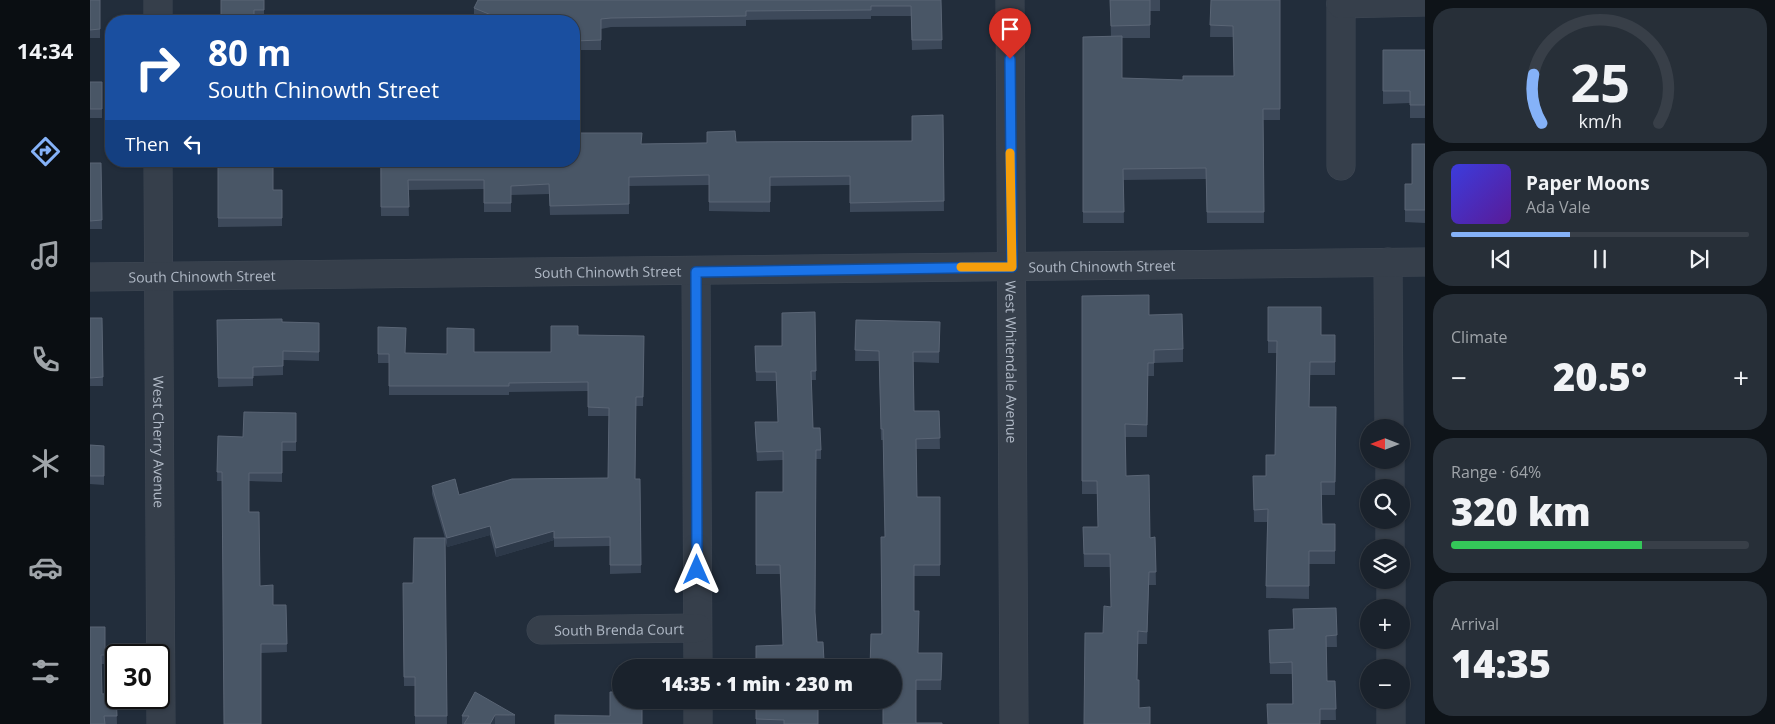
<!DOCTYPE html>
<html lang="en">
<head>
<meta charset="utf-8">
<style>
	:root { --surface:#1a222c; --page:#272f38; --text:#f1f3f6; --muted:#9fa4a9; --line:#383f48; --accent:#85b2f8 }
	body { margin:0; font-family:"Open Sans",sans-serif; background:var(--page); color:var(--text); height:100vh; display:flex; flex-direction:column; font-size:19px; white-space:nowrap }
	* { box-sizing:border-box; margin:0 }
	p { font-size:16px; color:var(--muted) }
	.icon { flex:none; width:28px; height:28px; fill:none; stroke:currentColor; stroke-width:2; stroke-linecap:round; stroke-linejoin:round }
	.map { position:relative; flex:1; overflow:hidden }
	.details { display:flex; flex-direction:column; gap:8px; padding:8px; background:#0e1318; width:350px }
	.details>* { flex:none }
	.hud { position:absolute; left:15px; top:15px; width:475px; height:152px; border-radius:20px; box-shadow:0 1px 4px #0004,0 0 0 1px var(--line); background:#1a4fa0; color:#fff; overflow:hidden }
	.needle { width:32px; rotate:270deg }
	.fabs { position:absolute; left:1270px; top:419px; display:grid; gap:10px }
	.fabs a { display:grid; place-items:center; width:50px; height:50px; border-radius:50%; background:var(--surface); box-shadow:0 1px 4px #0004,0 0 0 1px var(--line); font-size:25px }
	.speed { position:absolute; left:15px; top:644px; display:flex; gap:10px; font-size:25px; font-weight:700; text-align:center }
	.speed>* { display:grid; place-content:center; width:65px; height:65px; border-radius:50%; background:var(--surface); box-shadow:0 1px 4px #0004,0 0 0 1px var(--line); line-height:1 }
	.speed .limit { border:2px solid #111; border-radius:8px; background:#fff; color:#111 }
	.pin { position:absolute; display:grid; place-items:center; width:42px; height:42px; color:#fff; margin:-51px -21px; border-radius:50% 50% 50% 0; rotate:-45deg; box-shadow:0 0 5px #0007 }
	.pin .icon { rotate:45deg }
	.me { position:absolute; width:55px; margin:-28px; rotate:0deg; stroke-linejoin:round; filter:drop-shadow(0 0 4px #0008) }
	.turn { display:flex; align-items:center; gap:18px; height:105px; padding:0 20px; font-size:22px }
	.turn .icon { width:65px; height:65px; stroke-width:2.5 }
	.turn b { display:block; font-size:35px; line-height:42px }
	.then { display:flex; align-items:center; height:48px; padding:0 20px; background:#0003; gap:10px; font-size:19px }
	.big { font-size:38px; font-weight:800; line-height:1.1 }
	.details .tile { flex:1; display:flex; flex-direction:column; justify-content:center; gap:8px; min-width:0; padding:0 18px; border-radius:20px; background:var(--page) }
	.details .dial { align-items:center; gap:0 }
	.dial svg { height:130px; overflow:visible; fill:none; stroke:var(--line); stroke-width:7; stroke-linecap:round; text-anchor:middle }
	.dial text { fill:var(--text); stroke:none }
	.song { display:flex; align-items:center; gap:15px }
	.cover { width:60px; height:60px; border-radius:8px; background:linear-gradient(135deg,hsl(240 70% 55%),hsl(270 70% 35%)) }
	.played { height:5px; border-radius:2px; background:linear-gradient(90deg,var(--accent) 40%,var(--line) 40%) }
	.keys { display:flex; justify-content:space-around; direction:ltr }
	.heat { display:flex; justify-content:space-between; align-items:center; font-size:28px; direction:ltr }
	.charge { height:8px; border-radius:4px; background:linear-gradient(90deg,#34c759 64%,var(--line) 0) }
	.trip { position:absolute; left:522px; top:659px; width:290px; height:50px; border-radius:25px; background:var(--surface); box-shadow:0 1px 4px #0004,0 0 0 1px var(--line); font-weight:800; line-height:50px; text-align:center }
	main { display:flex; flex:1; min-height:0 }
	.tabs { display:flex; flex-direction:column; width:90px; justify-content:space-around; align-items:center; background:#0a0e12; color:var(--muted) }
	.tabs .icon { width:35px; height:35px }
	.tabs .selected { color:var(--accent) }
	.tabs b { font-size:22px; color:var(--text) }
	.map>svg:first-child { display:block }
</style>
</head>
<body>
<main>
<nav class="tabs">
<b>14:34</b>
<svg class="icon selected" aria-label="directions" viewBox="0 0 24 24"><path d="M12 3l9 9-9 9-9-9zM9 14v-3h6M13 9l2 2-2 2"/></svg>
<svg class="icon" aria-label="music" viewBox="0 0 24 24"><path d="M9 18V5l10-2v13"/><circle cx="6" cy="18" r="3"/><circle cx="16" cy="16" r="3"/></svg>
<svg class="icon" aria-label="phone" viewBox="0 0 24 24"><path d="M5 4h4l2 5-3 2q2 4 5 5l2-3 5 2v4C11 20 4 13 5 4z"/></svg>
<svg class="icon" aria-label="climate" viewBox="0 0 24 24"><path d="M12 3v18M4 7l16 10M4 17L20 7"/></svg>
<svg class="icon" aria-label="car" viewBox="0 0 24 24"><path d="M5 17H2v-5l4-1 3-4h7l3 4 3 1v5h-3M9 17h6M6 11h13"/><circle cx="7" cy="17" r="2"/><circle cx="17" cy="17" r="2"/></svg>
<svg class="icon" aria-label="filters" viewBox="0 0 24 24"><path d="M4 7h16M4 17h16"/><circle cx="9" cy="7" r="2"/><circle cx="15" cy="17" r="2"/></svg>
</nav>
<div class="map">
<svg width="1335" height="724" viewBox="0 0 1335 724">
	<rect width="100%" height="100%" fill="#222d3b"/>
	<g fill="none" stroke-linecap="round" stroke-linejoin="round">
		<defs>
			<g id="minor">
				<path d="M68 0V21"/>
				<path id="s1" d="M920 0 924 724"/>
				<path d="M1251 0V166"/>
				<path d="M1251 4 1335 2"/>
				<path id="s2" d="M68 161 71 724"/>
				<path d="M1298 262 1299 428"/>
				<path d="M606 272 608 668"/>
				<path id="s3" d="M0 277 1335 262"/>
				<path d="M1300 460V488"/>
				<path d="M1300 520V548"/>
				<path d="M1301 580V608"/>
				<path id="s4" d="M451 630 607 628"/>
				<path d="M1301 640V668"/>
				<path d="M608 700V724"/>
				<path d="M1301 700V724"/>
			</g>
		</defs>
		<use href="#minor" stroke="#3f4854" stroke-width="29"/>
		<use href="#minor" stroke="#363f4b" stroke-width="28"/>
	</g>
	<path fill="#3d495a" d="M0 0H10V38H0Z
		M174 0V19L131 21Z
		M851 0 852 49 822 50 821 16H781V19L656 20V26L521 27 511 29V50H484V21H394L384 17V8Z
		M993 0H1070V11H1060V38H1032V78L1093 80 1144 76 1143 37H1120L1121 0H1190V120H1173L1174 223H1117L1116 179 1033 180 1034 223H993V37L1021 36 1020 0Z
		M1293 50H1335V118H1320V103L1293 104Z
		M0 82H12V118H0Z
		M853 115 854 211 760 212V185L680 186V212L619 211V185L539 186V214L460 215 459 194 421 195V212H394V189L318 190 319 216H291L290 161 552 144 646 142 822 141Z
		M1335 144V223L1315 222V184H1322Z
		M128 161 183 190H192V226L128 227Z
		M0 163H11L12 229H0Z
		M992 296 1059 315 1093 349V362L1064 363V376H1058L1057 437H1035L1036 476 1060 538 1065 537 1066 585H1059L1057 644H1048L994 724 1013 633 1021 607 1020 567H994L993 527H1008L1007 494H992Z
		M1178 307 1231 335H1245V375H1220L1219 407H1246L1245 495H1232V524H1245V564H1219V599L1176 598 1177 522H1164L1163 476H1176L1185 455 1187 353H1178Z
		M725 312 726 380H721L723 428 731 450V459H726L725 613 727 642H733L734 668H666L693 645 690 574H666V492H693V460L667 461 665 431 688 422 686 381H666L665 346H692Z
		M0 318H12L13 386H0Z
		M127 320 229 323V361L193 360V375L163 376V386L128 387Z
		M766 320 850 322 849 363 823 362 824 411H849L850 449H826L827 497H850V576H824V611L828 653H852L851 690H826L793 724 804 700 791 634 795 537 793 440H791L789 361H765Z
		M288 327 315 353 357 354 384 352H461L488 335 554 336 553 406H546L545 479H550L551 573 520 574V546L464 547V540L406 557 400 535 357 547 355 539 357 724H325V686H314L313 621 323 583 355 538 342 494V486L369 495 518 478 519 416H498V391L419 392V395H299V363H288Z
		M206 413V451H192V482L159 481V512L170 586 183 605H196L197 652 171 653 132 481H127L128 436 153 437Z
		M0 445 14 446V485L0 484Z
		M1246 608 1247 647H1236L1237 681H1245L1246 720H1230L1202 704V674H1180L1179 630 1203 629V609Z
		M15 627V664H11L12 694 26 693 27 724H0Z
		M666 700 728 724H666Z
		M425 715V724H372V716Z"/>
	<path fill="#2d3949" d="M400 526V535L357 547V538Z
		M464 531V540L406 557V548Z
		M405 715V724H400Z"/>
	<path fill="#495666" stroke="#5a6575" d="M0 0H10V29L0 30Z
		M131 0H174V10H164V21H131Z
		M388 0H851L852 40H822L821 6H781V10L656 11V16L521 18 511 19V40L484 41V21H416L384 8Z
		M1020 0H1060V25L1021 26Z
		M1121 0H1190V109H1173L1174 212H1117L1116 168 1033 169 1034 212H993V37L1032 36V78L1093 80V76H1144L1143 26 1120 25Z
		M1293 50H1335V105H1320V91H1293Z
		M0 82H12V109H0Z
		M853 115 854 201 760 203V176L680 177V202H619V175L539 177V204L460 206 459 184 421 186V203H394V180H318L319 207H291V161H484V133H552L551 144 617 143V132L645 131 646 142 822 141V116Z
		M1322 144H1335V210H1315V184H1322Z
		M128 161H183V190H192V218H128Z
		M0 163H11L12 220 0 221Z
		M1059 295V315L1092 314 1093 349 1064 350V363H1058L1057 425 1035 424 1036 476 1059 475 1060 538 1065 537 1066 572H1059L1057 632 1048 631 1047 680H1049V708L1060 707V724H994L995 633H1013L1014 606 1021 607 1020 554H994L993 527H1008L1007 481H992V296Z
		M1178 307H1231V335H1245V362H1220L1219 407H1246L1245 482H1231L1232 524H1245V551H1219V586H1176L1178 509 1164 510 1163 476H1176V455H1185L1187 341H1178Z
		M725 312 726 371H721L723 428H730L731 450H726L725 612 727 642H733L734 661H728V668H666V646L693 645 690 565H666V492H693V451L667 452 665 422H688L686 372H666L665 346H692V313Z
		M0 318H12L13 377 0 378Z
		M192 319V322L229 323V352L193 351V366L163 367V378H128L127 320Z
		M766 320 850 322 849 352H823L824 411H849L850 438 826 439 827 497H850V565H824V611H829L828 653H852L851 680H826V723H852V724H793V700H804V668H780L781 634H792L791 537H795L793 429H791L789 351 765 350Z
		M461 326H488V335L554 336 553 397H546L545 479H550L551 565H520V537L464 538V531L406 548 400 526 357 538 342 486 365 479 369 495 422 479 518 478 519 408 498 407V382L419 383V386H299V354H288V327L316 328 315 353 357 354V328L384 329V352H461Z
		M154 412 206 413V442H192V473H159V512H169L170 586 183 585V605H196L197 644H171V724H134L132 472H127L128 436 153 437Z
		M0 445 14 446V476H0Z
		M324 538H355L357 716H325V677H314L313 583H323Z
		M1246 608 1247 635 1236 636 1237 681H1245L1246 709H1230V724H1178L1177 704H1203L1202 662 1180 663 1179 630 1204 629 1203 609Z
		M0 627H15V655H11L12 694 26 693 27 716H14L15 724H0Z
		M385 692 425 715H405L400 724H374L379 716H372Z
		M520 692H531V700H552V724H465V715L520 716Z
		M666 700H728V724H694V720L666 719Z"/>
	<g fill="none" stroke-linecap="round" stroke-linejoin="round">
		<defs>
			<path id="route" d="M607 570 606 272 922 267 920 59"/>
		</defs>
		<use href="#route" stroke="#114b97" stroke-width="12"/>
		<use href="#route" stroke="#1a73e8" stroke-width="9"/>
		<path stroke="#f59e0b" stroke-width="9" d="M871 267H922L920 153"/>
	</g>
	<g text-anchor="middle" dominant-baseline="central" stroke-width="5" stroke-linejoin="round" paint-order="stroke">
		<g font-size="14" fill="#b1bac7" stroke="#1b2430">
			<text stroke="none"><textPath href="#s3" startOffset="1012">South Chinowth Street</textPath></text>
			<text stroke="none"><textPath href="#s3" startOffset="518">South Chinowth Street</textPath></text>
			<text stroke="none"><textPath href="#s3" startOffset="112">South Chinowth Street</textPath></text>
			<text stroke="none"><textPath href="#s1" startOffset="362">West Whitendale Avenue</textPath></text>
			<text stroke="none"><textPath href="#s2" startOffset="281">West Cherry Avenue</textPath></text>
			<text stroke="none"><textPath href="#s4" startOffset="78">South Brenda Court</textPath></text>
		</g>
	</g>
</svg>
<div class="fabs">
<a><svg class="needle" viewBox="-14 -14 28 28"><path d="M0-13l5 13h-10z" fill="#e53935"/><path d="M0 13l5-13h-10z" fill="#9fa4a9"/></svg></a>
<a><svg class="icon" aria-label="search" viewBox="0 0 24 24"><circle cx="10" cy="10" r="6"/><path d="M15 15l6 6"/></svg></a>
<a><svg class="icon" aria-label="layers" viewBox="0 0 24 24"><path d="M12 4l9 5-9 5-9-5zM3 14l9 5 9-5"/></svg></a>
<a>+</a>
<a>−</a>
</div>
<div class="speed"><div class="limit">30</div></div>
<div class="pin" style="left:920px;top:59px;background:#d93025"><svg class="icon" aria-label="arrive" viewBox="0 0 24 24"><path d="M6 21V4h12l-3 4 3 4H6"/></svg></div>
<svg class="me" style="left:607px;top:570px" viewBox="-20 -20 40 40"><path d="M0-17L14 15 0 8-14 15z" fill="#1a73e8" stroke="#fff" stroke-width="4"/></svg>
<div class="trip">14:35 · 1 min · 230 m</div>
<div class="hud">
<div class="turn"><svg class="icon" aria-label="right" viewBox="0 0 24 24"><path d="M7 20v-9h11M14 6l5 5-5 5"/></svg><div><b>80 m</b>South Chinowth Street</div></div>
<div class="then">Then<svg class="icon" aria-label="left" viewBox="0 0 24 24"><path d="M17 20v-9H6M10 6l-5 5 5 5"/></svg></div>
</div>
</div>
<section class="details">
<div class="tile dial"><svg viewBox="0 0 100 80">
<path d="M14 69A42 42 0 1 1 86 69"/>
<path d="M14 69A42 42 0 0 1 9 39" stroke="#85b2f8"/>
<text x="50" y="56" font-size="32" font-weight="700">25</text>
<text x="50" y="72" font-size="11">km/h</text>
</svg></div>
<div class="tile">
<div class="song"><i class="cover"></i><div><b>Paper Moons</b><p>Ada Vale</p></div></div>
<div class="played"></div>
<div class="keys"><svg class="icon" aria-label="previous" viewBox="0 0 24 24"><path d="M18 5L8 12l10 7zM5 5v14"/></svg><svg class="icon" aria-label="pause" viewBox="0 0 24 24"><path d="M8 5v14M16 5v14"/></svg><svg class="icon" aria-label="next" viewBox="0 0 24 24"><path d="M6 5l10 7-10 7zM19 5v14"/></svg></div>
</div>
<div class="tile"><p>Climate</p>
<div class="heat"><a>−</a><b class="big">20.5°</b><a>+</a></div>
</div>
<div class="tile"><p>Range · 64%</p><b class="big">320 km</b><div class="charge"></div></div>
<div class="tile"><p>Arrival</p><b class="big">14:35</b></div>
</section>
</main>
</body>
</html>
